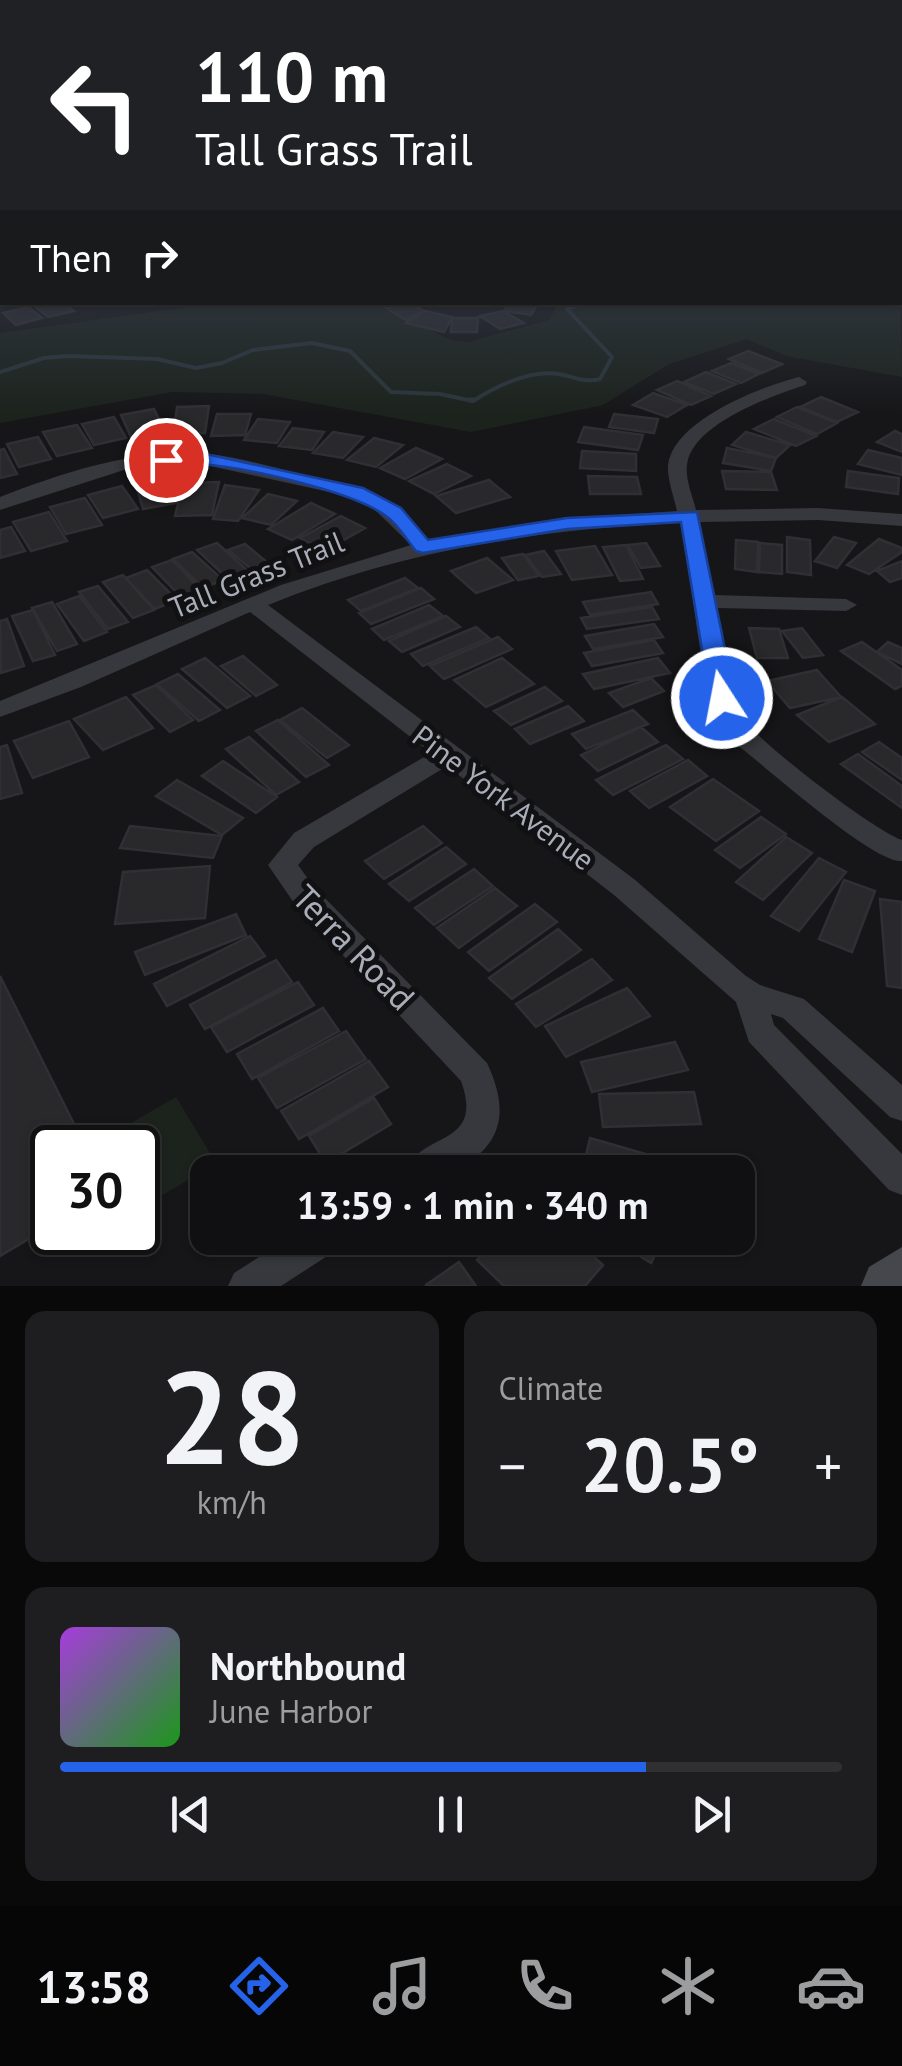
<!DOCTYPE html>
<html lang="en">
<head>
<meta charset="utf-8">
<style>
	:root { --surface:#101012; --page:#1e1e20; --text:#f1f3f6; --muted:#9c9d9f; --line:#303032; --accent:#2563eb }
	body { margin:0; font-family:"PT Sans",sans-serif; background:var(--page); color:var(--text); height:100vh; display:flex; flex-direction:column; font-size:38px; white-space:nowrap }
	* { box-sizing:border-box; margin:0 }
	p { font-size:32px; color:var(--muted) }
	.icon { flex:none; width:55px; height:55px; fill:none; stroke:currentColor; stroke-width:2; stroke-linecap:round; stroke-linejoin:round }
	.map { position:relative; height:1286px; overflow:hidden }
	.side { display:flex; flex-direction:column; gap:25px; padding:25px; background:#09090a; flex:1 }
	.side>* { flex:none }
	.guide { position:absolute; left:0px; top:0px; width:902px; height:305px; box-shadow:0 2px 8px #0004,0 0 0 2px var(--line); background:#202124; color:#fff; overflow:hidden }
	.speed { position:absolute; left:30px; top:1125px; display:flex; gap:20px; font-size:50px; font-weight:700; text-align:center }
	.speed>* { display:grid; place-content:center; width:130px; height:130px; border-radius:50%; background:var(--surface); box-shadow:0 2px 8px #0004,0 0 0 2px var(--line); line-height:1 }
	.speed .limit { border:5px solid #111; border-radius:15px; background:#fff; color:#111 }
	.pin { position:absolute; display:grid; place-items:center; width:85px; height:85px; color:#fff; margin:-42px; border:5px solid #fff; border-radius:50%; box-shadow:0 2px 10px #0007 }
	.me { position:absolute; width:110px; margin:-55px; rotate:349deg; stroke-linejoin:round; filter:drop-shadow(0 0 8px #0008) }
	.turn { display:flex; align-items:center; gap:35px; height:210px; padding:0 30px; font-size:45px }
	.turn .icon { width:130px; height:130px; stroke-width:2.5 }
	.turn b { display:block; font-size:70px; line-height:85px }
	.then { display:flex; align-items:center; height:95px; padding:0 30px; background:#0003; gap:20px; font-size:38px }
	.big { font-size:75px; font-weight:700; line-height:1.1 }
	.side .widget { flex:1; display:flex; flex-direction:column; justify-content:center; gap:15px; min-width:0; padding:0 35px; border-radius:20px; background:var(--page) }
	.side .dial { align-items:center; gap:0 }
	.dial b { font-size:130px; line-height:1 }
	.song { display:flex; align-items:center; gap:30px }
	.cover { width:120px; height:120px; border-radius:15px; background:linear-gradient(135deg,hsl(280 70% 55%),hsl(120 70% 35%)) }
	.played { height:10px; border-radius:5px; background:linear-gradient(90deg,var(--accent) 75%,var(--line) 75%) }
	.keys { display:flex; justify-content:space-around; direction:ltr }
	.heat { display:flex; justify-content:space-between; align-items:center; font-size:55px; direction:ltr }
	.side .tiles { flex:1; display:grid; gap:25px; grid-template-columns:1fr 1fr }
	.widget:last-child { grid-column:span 2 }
	.trip { position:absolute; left:190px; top:1155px; width:565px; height:100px; border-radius:20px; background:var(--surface); box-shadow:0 2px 8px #0004,0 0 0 2px var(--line); font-weight:700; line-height:100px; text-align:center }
	.tabs { display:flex; height:160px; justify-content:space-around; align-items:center; background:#060607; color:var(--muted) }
	.tabs .icon { width:70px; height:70px }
	.tabs .active { color:var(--accent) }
	.tabs b { font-size:45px; color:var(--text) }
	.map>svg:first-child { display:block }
</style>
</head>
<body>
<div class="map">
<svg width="902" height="1286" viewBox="0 0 902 1286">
	<rect width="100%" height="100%" fill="#161618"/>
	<path fill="#1c231d" d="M900 292 902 377 786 356 747 339 669 364 603 405 471 432 263 394 172 392 0 423V333L224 302 376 303 448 339 468 342 549 320 559 303 900 302Z
		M176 1097 216 1163 141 1208 138 1201V1148L99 1147 96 1143Z"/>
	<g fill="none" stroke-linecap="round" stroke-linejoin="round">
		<path stroke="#2c353c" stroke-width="4" d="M0 372 44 358 68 356 157 359 196 368 222 363 253 350 312 343 350 351 391 392 440 394 473 401C498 385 529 370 559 374 575 377 584 383 600 379L612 357 567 309 587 302"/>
		<path stroke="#2c353c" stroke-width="5" d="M469 400H474"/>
	</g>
	<path fill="#29292c" stroke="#303034" stroke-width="2.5" d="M46 302H63L74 311 48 317 33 305Z
		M410 302 424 311 406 320 385 307Z
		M510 302H539L531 315 504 311Z
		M28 307 42 318 16 325 3 313Z
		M425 311 452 317 444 332 406 323Z
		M503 311 524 323 500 329 480 316Z
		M452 318H478L477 332H451Z
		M748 351 782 364 762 373 729 359Z
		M731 363 759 374 741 383 712 371Z
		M706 372 736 384 714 394 684 382Z
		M677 381 711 396 691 405 657 390Z
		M653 393 687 405 667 417 633 405Z
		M821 397 858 412 837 422 800 407Z
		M209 406 205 433 173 435 177 407Z
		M797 407 837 423 817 434 777 417Z
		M154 409 165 431 131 437 121 415Z
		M217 414H251L245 435 211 436Z
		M614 414 658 419 654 433 609 427Z
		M114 417 126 438 94 445 82 424Z
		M258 419 290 422 277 443 244 440Z
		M774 419 816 436 796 446 754 429Z
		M77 425 92 448 57 456 43 432Z
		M584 427 643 435 638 450 578 442Z
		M293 428 324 432 312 450 279 446Z
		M895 431 902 434V452L877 442Z
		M333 432 363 437 343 458 313 453Z
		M746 432 790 445 776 458 732 445Z
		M38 437 51 459 19 467 7 444Z
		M374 438 403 445 376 467 347 460Z
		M416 448 442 459 405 479 380 468Z
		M727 448 776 458 771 471 723 463Z
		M4 449 17 474 0 478V450Z
		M868 450 902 458V475L858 464Z
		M582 451 636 454V471L580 468Z
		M447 464 471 476 434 494 409 481Z
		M722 471 771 472 777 490 726 489Z
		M848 471 899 478 898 494 846 487Z
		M588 476 637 477 641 494H590Z
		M168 480 176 503 143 509 136 485Z
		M489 480 510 497 456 513 436 496Z
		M219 482 212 515 175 516 183 483Z
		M225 485 259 490 238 521 213 519Z
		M122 486 138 509 103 518 88 495Z
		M268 494 297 501 271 525 242 518Z
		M85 498 102 525 66 534 50 507Z
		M311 503 335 514 292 540 268 529Z
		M49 512 67 541 31 551 13 522Z
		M341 516 365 528 324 551 300 538Z
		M11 527 25 551 0 558V530Z
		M787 537 810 540 811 575 787 572Z
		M834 537 856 543 837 568 815 561Z
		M879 539 902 548V552L869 574 847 565Z
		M736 540 758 542 757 572 735 569Z
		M217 543 248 571 228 579 197 550Z
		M646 543 660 566 641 568 628 545Z
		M760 543 782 545V574L759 572Z
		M245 544 268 563 251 569 228 550Z
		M626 545 643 579 620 581 603 547Z
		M595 546 612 575 572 580 556 551Z
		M544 551 561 574 542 577 525 555Z
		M192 552 223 580 203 588 173 559Z
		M523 554 539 576 518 580 502 558Z
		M487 558 513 580 476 593 451 571Z
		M172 560 201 590 181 597 152 567Z
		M902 561V578L890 582 877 571Z
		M147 570 177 600 155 609 126 578Z
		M123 575 154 610 133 618 103 582Z
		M405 578 418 588 361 611 348 600Z
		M98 586 128 622 108 629 79 592Z
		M421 588 434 599 371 624 359 613Z
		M651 592 658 604 590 615 583 602Z
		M79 596 107 632 84 641 57 604Z
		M52 602 77 644 57 651 32 608Z
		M429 605 443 616 384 640 372 629Z
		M652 607 659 619 587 629 581 618Z
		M33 610 55 655 33 661 12 616Z
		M446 616 460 627 402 652 389 641Z
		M7 619 24 666 1 673 0 621Z
		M654 624 663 637 593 649 585 636Z
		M476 627 489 638 423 666 411 654Z
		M749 628 779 629 788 658H757Z
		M802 628 823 655 803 658 782 631Z
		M498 637 512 649 444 679 430 666Z
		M654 640 663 653 592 666 584 653Z
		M862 642 902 670V686L895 689 841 651Z
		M888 642 902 648V664L877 652Z
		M243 656 277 685 256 696 221 666Z
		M205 658 250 696 227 708 182 669Z
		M502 658 534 684 486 707 454 680Z
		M658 658 670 673 594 689 583 674Z
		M817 670 841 697 790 708 767 681Z
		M178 674 220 710 199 721 157 684Z
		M651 678 664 691 623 707 609 693Z
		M156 685 193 720 170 732 133 695Z
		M545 687 562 701 511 725 494 711Z
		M126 697 153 728 103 750 74 719Z
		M842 697 875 724 829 742 797 715Z
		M568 706 584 721 530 744 515 729Z
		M302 708 349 745 327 758 280 720Z
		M633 710 648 724 586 749 572 734Z
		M278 720 329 765 306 777 256 731Z
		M69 721 89 757 33 778 14 741Z
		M641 727 658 742 598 771 581 755Z
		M249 737 299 782 276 795 226 749Z
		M879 742 902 758V780L862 752Z
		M7 745 22 793 0 799V747Z
		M666 745 683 759 613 795 596 780Z
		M858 754 902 786V808L841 764Z
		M688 760 707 776 649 808 630 791Z
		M223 761 277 797 256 813 202 776Z
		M713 779 759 811 716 841 670 807Z
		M177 780 243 818 222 835 156 796Z
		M761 817 786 834 740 868 715 850Z
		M130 826 222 836 213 858 120 848Z
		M423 826 442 843 384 879 365 861Z
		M786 837 812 853 763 900 736 882Z
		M446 847 466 864 409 901 389 884Z
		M819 858 846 872 799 931 771 916Z
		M210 866 205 918 115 924 123 872Z
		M474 869 493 886 434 925 415 908Z
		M844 880 875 891 852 952 819 939Z
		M495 888 517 906 459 948 437 928Z
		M880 899 902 902V988L887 986Z
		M535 904 557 922 489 971 468 952Z
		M236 914 246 935 145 975 135 952Z
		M558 929 581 950 512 999 489 978Z
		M250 936 265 956 167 1006 154 984Z
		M592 959 612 980 536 1027 516 1004Z
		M276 960 292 982 205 1029 190 1005Z
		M0 976 86 1148H52V1225L0 1256Z
		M298 982 314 1005 227 1052 211 1027Z
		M627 988 650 1016 566 1057 545 1026Z
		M323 1008 339 1031 252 1079 237 1054Z
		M346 1031 366 1059 277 1108 258 1078Z
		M675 1042 688 1070 592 1092 581 1062Z
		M369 1061 388 1087 299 1139 281 1111Z
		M694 1092 701 1124 603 1127 599 1094Z
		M374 1098 391 1124 326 1163 309 1136Z
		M590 1138 694 1168V1172H582Z
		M499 1238H573L603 1265 585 1286H504L477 1260Z
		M610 1238H664L651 1263Z
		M459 1262 476 1286H426V1285Z"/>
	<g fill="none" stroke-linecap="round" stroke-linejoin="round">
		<path fill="#37383d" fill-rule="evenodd" d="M0 296 2 302 7 303 0 305Z
			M799 377 807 382 805 385C771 396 691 425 687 465 685 479 693 497 696 510L818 508 902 514V526L818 520 700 522 714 595 846 599 857 605 846 611 716 608C720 644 725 687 744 719 758 742 876 832 902 840V861C873 863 765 766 736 744 690 677 700 598 680 523 538 529 400 551 268 605L634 879 746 976 760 985 804 999 902 1085V1121L890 1117 783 1018 771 1014 774 1025 902 1154V1195L889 1190 749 1042 736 1002 614 895 447 766 314 847 298 865 314 887 487 1063C504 1099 508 1134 472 1160 466 1164 458 1171 452 1172 439 1176 418 1172 405 1172 421 1130 485 1148 461 1081L294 903 268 865 294 833 431 753 250 612 81 687 0 717V701L281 585 411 545 374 509 343 495 201 464 124 470 0 510V497C65 472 136 448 208 454 238 457 267 466 297 473 351 484 392 497 429 541L564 519 677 511C674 497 667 479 668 465 674 420 760 387 799 377Z
			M289 1238H340L335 1251 281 1286H228L234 1273Z"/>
		<path fill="#45474d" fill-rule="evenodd" d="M902 1247V1286H861L869 1267Z"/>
		<path fill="#53555c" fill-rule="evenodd" d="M900 255 902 256V270L900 269Z"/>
	</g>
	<linearGradient id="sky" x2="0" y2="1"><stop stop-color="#0c0c0d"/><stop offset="0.57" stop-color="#363c48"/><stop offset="1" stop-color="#363c48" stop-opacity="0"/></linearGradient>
	<rect width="902" height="415" fill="url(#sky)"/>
	<path fill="#2563eb" stroke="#184099" stroke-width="2.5" d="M201 453 363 488 401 508 428 540 567 518 697 512 735 698 722 706 710 698 681 522 567 529 423 553 416 551C407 540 398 524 386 516 353 491 243 467 201 464 186 463 168 470 157 460L166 455Z"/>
	<g text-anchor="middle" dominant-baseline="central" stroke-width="10" stroke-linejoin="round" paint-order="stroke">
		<g font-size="30" fill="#a8adb8" stroke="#111113">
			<text transform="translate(256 574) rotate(-22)">Tall Grass Trail</text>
			<text transform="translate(504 797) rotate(37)">Pine York Avenue</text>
		</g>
		<g font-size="35" fill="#a8adb8" stroke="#111113">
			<text transform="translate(354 947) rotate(46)">Terra Road</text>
		</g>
	</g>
</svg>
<div class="speed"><div class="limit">30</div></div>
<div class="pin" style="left:166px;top:460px;background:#d93025"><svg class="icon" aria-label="arrive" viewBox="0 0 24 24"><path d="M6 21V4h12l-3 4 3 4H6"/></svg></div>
<svg class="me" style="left:722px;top:698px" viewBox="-20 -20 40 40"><circle r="17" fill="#2563eb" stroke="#fff" stroke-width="3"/><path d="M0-11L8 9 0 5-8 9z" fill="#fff"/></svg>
<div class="trip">13:59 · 1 min · 340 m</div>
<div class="guide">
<div class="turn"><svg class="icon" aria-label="left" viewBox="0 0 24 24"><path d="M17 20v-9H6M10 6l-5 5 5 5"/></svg><div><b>110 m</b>Tall Grass Trail</div></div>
<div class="then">Then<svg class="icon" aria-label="right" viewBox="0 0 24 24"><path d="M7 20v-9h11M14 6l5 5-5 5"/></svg></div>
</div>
</div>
<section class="side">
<div class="tiles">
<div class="widget dial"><b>28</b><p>km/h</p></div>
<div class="widget"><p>Climate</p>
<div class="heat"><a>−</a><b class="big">20.5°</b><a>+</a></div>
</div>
<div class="widget">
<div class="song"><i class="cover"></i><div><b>Northbound</b><p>June Harbor</p></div></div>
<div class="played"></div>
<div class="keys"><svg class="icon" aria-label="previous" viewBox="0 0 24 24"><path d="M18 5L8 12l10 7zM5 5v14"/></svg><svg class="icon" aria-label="pause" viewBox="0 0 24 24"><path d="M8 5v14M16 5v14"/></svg><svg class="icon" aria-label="next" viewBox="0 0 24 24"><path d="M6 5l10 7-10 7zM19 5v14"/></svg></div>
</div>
</div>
</section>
<nav class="tabs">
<b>13:58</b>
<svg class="icon active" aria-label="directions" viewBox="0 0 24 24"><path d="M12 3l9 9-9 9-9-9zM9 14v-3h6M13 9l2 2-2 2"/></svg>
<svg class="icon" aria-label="music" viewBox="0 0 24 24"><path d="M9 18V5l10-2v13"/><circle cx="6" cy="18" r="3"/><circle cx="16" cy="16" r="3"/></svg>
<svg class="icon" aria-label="phone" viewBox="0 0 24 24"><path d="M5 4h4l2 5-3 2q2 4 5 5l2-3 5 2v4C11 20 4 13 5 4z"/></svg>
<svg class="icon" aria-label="climate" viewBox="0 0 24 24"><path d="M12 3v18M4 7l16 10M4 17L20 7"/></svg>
<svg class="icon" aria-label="car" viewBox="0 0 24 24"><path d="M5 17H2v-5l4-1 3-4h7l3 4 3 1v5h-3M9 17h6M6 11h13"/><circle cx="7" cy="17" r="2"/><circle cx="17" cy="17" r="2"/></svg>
</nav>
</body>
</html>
